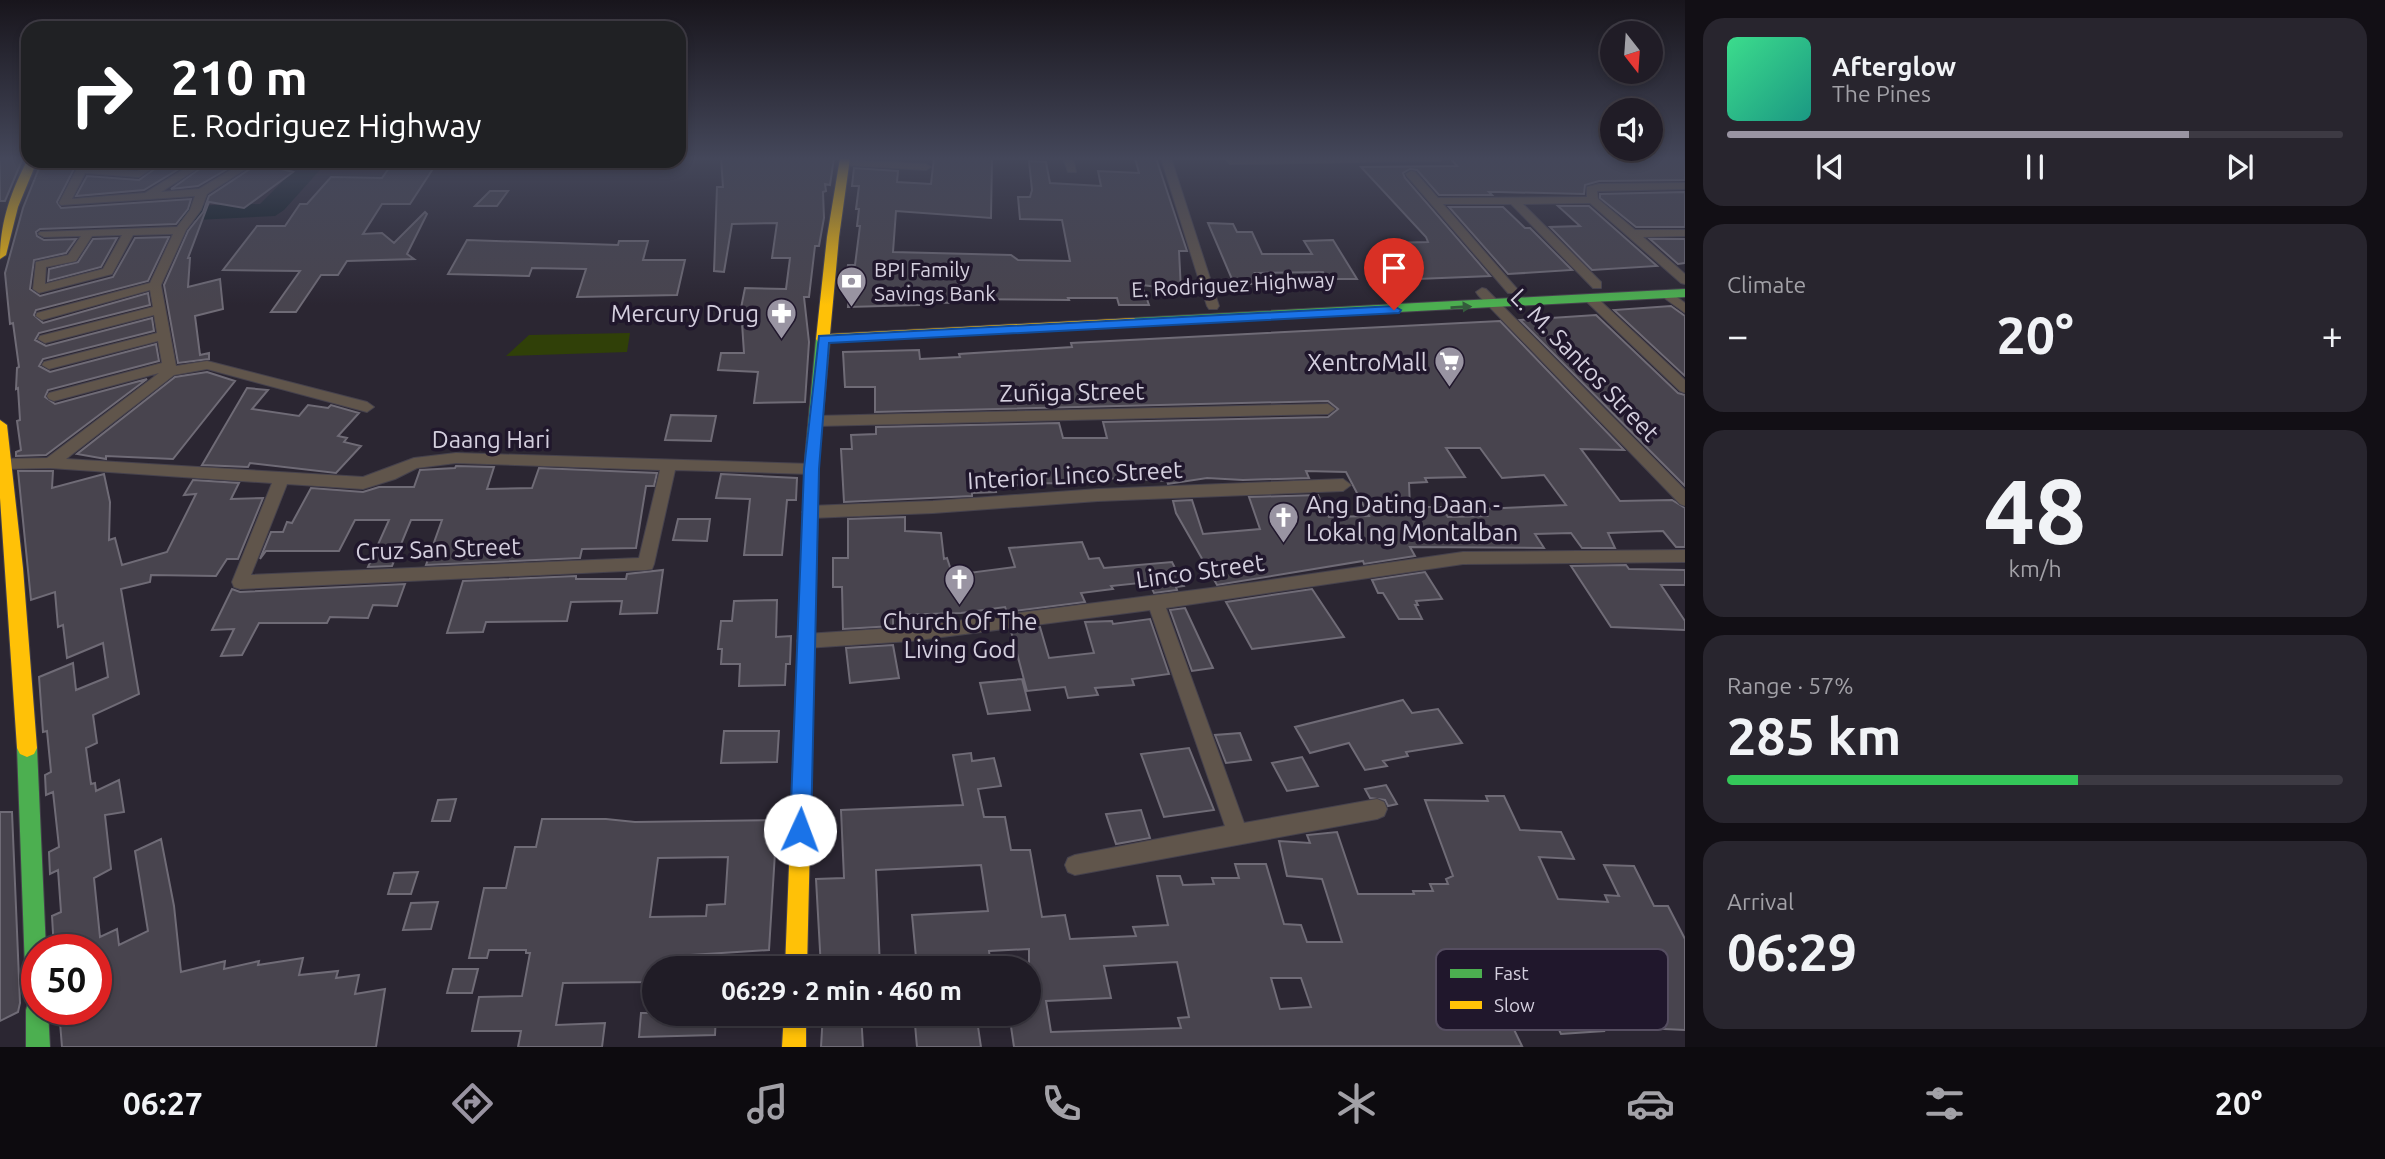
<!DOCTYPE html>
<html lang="en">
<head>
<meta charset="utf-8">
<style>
	:root { --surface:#201c26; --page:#28252e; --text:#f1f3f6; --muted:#a2a1a7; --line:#3d3a43; --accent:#9994a2 }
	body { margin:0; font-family:Ubuntu,sans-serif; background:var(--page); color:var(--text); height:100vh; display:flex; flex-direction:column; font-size:26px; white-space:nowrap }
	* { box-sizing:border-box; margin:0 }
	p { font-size:23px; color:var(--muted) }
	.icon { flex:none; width:38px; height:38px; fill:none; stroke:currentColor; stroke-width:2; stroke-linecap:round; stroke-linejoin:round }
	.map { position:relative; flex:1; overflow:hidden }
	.panel { display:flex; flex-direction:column; gap:18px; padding:18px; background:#120f15; width:700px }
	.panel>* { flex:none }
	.hud { position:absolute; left:21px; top:21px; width:665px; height:147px; border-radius:21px; box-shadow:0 4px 10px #0003,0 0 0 2px var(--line); background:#202124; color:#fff; overflow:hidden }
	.needle { width:46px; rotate:163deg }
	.controls { position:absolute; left:1600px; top:21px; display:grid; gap:14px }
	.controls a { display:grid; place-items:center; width:63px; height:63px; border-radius:50%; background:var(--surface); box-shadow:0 4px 10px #0003,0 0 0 2px var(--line); font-size:35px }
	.speed { position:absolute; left:21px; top:934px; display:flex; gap:14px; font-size:35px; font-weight:700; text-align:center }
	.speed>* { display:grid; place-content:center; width:91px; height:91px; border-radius:50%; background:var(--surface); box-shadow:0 4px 10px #0003,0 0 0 2px var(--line); line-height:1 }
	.speed .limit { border:10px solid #d22; background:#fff; color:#111 }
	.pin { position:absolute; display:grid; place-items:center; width:60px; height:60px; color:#fff; margin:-72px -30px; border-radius:50% 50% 50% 0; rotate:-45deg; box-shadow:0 0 7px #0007 }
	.pin .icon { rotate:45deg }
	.me { position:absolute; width:77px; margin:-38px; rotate:2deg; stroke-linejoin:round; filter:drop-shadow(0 0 5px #0008) }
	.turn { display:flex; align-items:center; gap:24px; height:147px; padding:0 35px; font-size:32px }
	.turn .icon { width:91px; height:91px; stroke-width:2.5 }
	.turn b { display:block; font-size:49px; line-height:60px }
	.big { font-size:52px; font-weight:700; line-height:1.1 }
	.panel .tile { flex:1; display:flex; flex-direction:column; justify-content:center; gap:10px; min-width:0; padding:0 24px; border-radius:21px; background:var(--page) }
	.panel .dial { align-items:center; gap:0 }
	.dial b { font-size:91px; line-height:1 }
	.song { display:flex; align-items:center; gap:21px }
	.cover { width:84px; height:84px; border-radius:10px; background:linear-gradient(135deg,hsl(150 70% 55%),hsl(170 70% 35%)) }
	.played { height:7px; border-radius:4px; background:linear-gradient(90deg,var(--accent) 75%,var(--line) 75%) }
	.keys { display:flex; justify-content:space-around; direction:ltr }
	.heat { display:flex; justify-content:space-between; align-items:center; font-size:38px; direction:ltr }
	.charge { height:10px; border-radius:5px; background:linear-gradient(90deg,#34c759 57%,var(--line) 0) }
	.trip { position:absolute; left:642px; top:956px; width:399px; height:70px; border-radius:35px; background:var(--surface); box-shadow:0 4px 10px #0003,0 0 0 2px var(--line); font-weight:700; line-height:70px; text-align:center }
	.dock { display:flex; height:112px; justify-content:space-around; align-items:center; background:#0d0b0f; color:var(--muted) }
	.dock .icon { width:49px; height:49px }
	.dock .current { color:var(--accent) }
	.dock b { font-size:32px; color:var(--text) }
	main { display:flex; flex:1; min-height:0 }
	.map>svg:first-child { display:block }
</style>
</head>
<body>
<main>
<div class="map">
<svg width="1685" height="1047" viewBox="0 0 1685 1047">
	<rect width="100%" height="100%" fill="#2b2632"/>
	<path fill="#304008" d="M630 333 627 352 506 356 529 335Z"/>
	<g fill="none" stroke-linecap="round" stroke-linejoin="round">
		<path fill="#0b191f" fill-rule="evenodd" d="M303 161H328L284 210 275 216 137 223 128 220 124 215 128 210 137 207 260 204Z"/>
	</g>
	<path fill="#48444e" stroke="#6f6b76" stroke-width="2" fill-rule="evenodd" d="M0 158H23L5 201H0Z
		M721 158H834L830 185 825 184 826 191 823 192 824 218 819 246H815L809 297H804L809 342 805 402 754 403 758 372 718 370 721 353H744L741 308 745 288 786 289 790 258H772L777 223 732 224 724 272 714 271 717 187H723Z
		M934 158H992L991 218 896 211 893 252 1011 255 1018 260 1070 261 1062 220 1020 219 1018 197H1030L1032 190 1029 161 1046 162 1050 183 1101 186 1098 171 1139 173 1135 158H1156L1187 251H1179L1181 290 1142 285 1149 305H1119L1117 298H1068L1069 300 953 299V303L919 302V305L848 307 850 285H845L848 265H855L860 226H857L859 209H856L859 186H852L854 168 898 171 897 182 931 184Z
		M1450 158H1685V180L1599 181 1585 185 1584 194 1499 192H1489L1492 195H1439L1417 170 1410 169 1403 173 1405 178 1490 276 1417 279 1387 243 1428 242 1426 237 1361 167 1457 166Z
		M42 161H78L57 202 61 208 191 199 188 209 176 224 40 229 36 232 37 236 44 240 76 239 66 253 34 260 30 289 40 296 113 277 135 238 169 237 148 281 36 310 34 315 43 323 148 293 150 305 39 333 35 340 46 346 152 318 154 331 43 359 39 366 50 372 156 344 159 361 48 390 45 397 55 404 147 379 46 455 16 456V452L21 450 17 421 20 420 18 388 16 389 17 368 19 367 13 323 10 324 5 273 23 208Z
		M94 161H147L136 168 92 165Z
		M166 161H192L144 190 76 196 87 176 139 180Z
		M211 161H241L198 186 171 189Z
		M394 161H438L410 204H382L363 234 382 233 394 243 425 212 427 214 407 254 414 259 347 261 338 275H321L296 312H271L300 271 223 270 257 226H285L300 204H307L331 177 382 178Z
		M259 163 293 172 244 208 209 202 188 258H190L188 287 220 279 223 309 195 316 200 355 209 353V359L178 363 164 285 188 231 203 212 209 196Z
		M490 191H508L497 206H475Z
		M1685 192V227H1636L1600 198V194Z
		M1558 206H1589L1657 266 1592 270 1550 227 1580 226Z
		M1449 207H1503L1525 228H1530L1572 270 1508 274Z
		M1208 223 1233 224 1237 232H1252L1262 254H1312L1304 241 1333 240 1357 279H1326L1323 272 1255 273 1261 284H1234Z
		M117 238 101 267 48 281 49 269 78 262 93 239Z
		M1650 239H1685V263L1678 264Z
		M467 240 618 245 619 241H648L643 260H685L677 295 577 297 586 269 532 268 529 276 448 274Z
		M1671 306 1685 316V376L1614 310Z
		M1596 315 1678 393 1685 395V486L1520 320Z
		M1500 321 1624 450 1581 449 1620 501 1672 500 1685 508V547H1676L1663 531 1608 533 1615 548H1582L1571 533 1535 534 1544 548 1410 547 1415 556 1364 564 1363 561 1217 585 1176 513 1173 501 1192 500 1203 534 1260 529 1249 497 1318 495 1329 517 1369 516 1346 472 1306 471 1309 478 1243 480 1207 478 1168 484 1167 481 1136 479 1083 478 1084 484 1037 483 995 488 996 492 972 493V496L844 502 841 449H852L851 435 876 434V427L1059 423 1063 438H1107L1103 422 1328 417 1338 409 1328 401 875 412V387H845L843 352 919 350 920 359 960 357 959 354 1072 347 1071 343ZM1446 448H1480L1502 478 1544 475 1566 505 1482 509 1487 516 1448 517 1441 507H1410L1409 483 1427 482 1425 478 1465 477Z
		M207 372 235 381 173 459 106 456V459L77 454 175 377Z
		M247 388 268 390 252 409 299 416 308 405 328 408 331 405 359 413 338 436 347 438 344 442 361 446 336 473 250 463 248 467 202 465Z
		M671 415 716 416 711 441 665 440Z
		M456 466 494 467 487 489 532 488 539 468 657 473 654 486H646L636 548 582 549 580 558 426 565 442 520H411L392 566 368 567 389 520H355L339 551H266L260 559 271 532H283L287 522 292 523 311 488 363 492 379 487H414L420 470 455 468Z
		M18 471H53L52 488 104 474 110 502 109 540 115 538 122 565 167 552 196 494 184 495 193 480 239 483 231 499 263 498 238 559H227L216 576 151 575 150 582 121 589 139 694 93 715 97 743 86 748 91 784 95 783 96 791 119 780 124 812 105 815 111 869 94 878 100 937 117 929 119 945 148 931 135 851 161 839 174 906 181 972 225 961 224 969 259 961 258 965 303 958 299 975 338 971 336 978 359 975 355 994 385 989 376 1047H62L59 1010H96V950H54L52 916 61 912 58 870 50 874 49 852 59 847 53 792 46 795 45 775 51 772 47 731 43 732 39 677 73 663 76 690 108 677 103 643 67 658 63 625 58 627 55 592 31 600Z
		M721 474 797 478 796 500H787L782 555H744L750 499 716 498Z
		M905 517V531L941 533 944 559 947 558 951 570 968 568 969 573 1015 567 1009 548 1082 542 1089 559 1099 558 1104 568 1172 562 1184 586 1176 587 1177 590 1154 593 1149 582 1111 586 1113 589 1081 593 1085 602 1007 612 1005 607 961 613 893 615V626L843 629 842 587H833V558H848V519Z
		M678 519H710L707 541 673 540Z
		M1626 565 1629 569 1685 570V585H1661L1685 621V630L1611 627 1571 566Z
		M663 570 657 613 620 614 622 601 571 602 567 621 486 622 483 632 447 633 463 581 576 576V579H626L627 574Z
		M1425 572 1442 599 1416 601 1418 605H1415L1422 619H1399L1383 593H1378L1372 580Z
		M405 584 397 606 373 605 368 618 330 617 327 623H259L242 655 221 656 234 629 212 630 232 589 240 592Z
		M1312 589 1344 637 1252 649 1226 602Z
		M777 600 776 637 791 636 790 664H786L785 685 739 686 740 664H721L722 649H718L721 621H732L734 601Z
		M1185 608 1213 668 1192 671 1170 610Z
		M1150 619 1169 674 1132 679 1134 685 1095 688 1098 695 1068 698 1065 687 1027 691 1011 631 1040 627 1049 658 1094 653 1085 622 1112 621 1113 624Z
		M893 645 899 678 850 683 846 648Z
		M1022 679 1030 710 988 714 980 683Z
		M1403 700 1412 713 1438 709 1462 743 1406 752 1408 756 1383 761 1387 766 1365 770 1349 743 1310 753 1295 727Z
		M724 731H779L777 762 721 763Z
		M1240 733 1251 760 1226 763 1215 735Z
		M1189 748 1214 810 1164 817 1141 754Z
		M971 753 972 761 994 758 1001 786 978 789 984 817H1005L1011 850H1030L1042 917 1065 915 1070 939 1136 936 1133 927 1168 925 1157 876H1180L1183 885 1214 884 1212 878H1239L1235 864H1266L1284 924 1301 925 1307 942H1342L1322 879 1287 876 1279 841 1310 843 1307 835 1337 832 1358 894H1414L1413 891H1433L1430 884H1448L1446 879 1453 876 1425 800 1488 801 1486 796H1504L1520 830 1561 832 1574 859 1539 857 1558 899 1608 902 1605 895 1619 896 1604 865 1634 866 1654 906H1668L1685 939V1030L1602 1026 1604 1031 1561 1034 1547 1005 1563 1004 1543 965 1490 963 1498 982H1491L1522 1046 1014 1047 1009 1013H1029V949L989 951 991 968H917L912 915 988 911 981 865 876 870 880 968H821L816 879 844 878 841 810 963 805 953 755ZM1177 962 1189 1017 1178 1018 1181 1028 1051 1032 1046 1001 1111 998 1104 966ZM1271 978H1301L1311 1007 1280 1009Z
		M1302 757 1318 786 1287 791 1272 763Z
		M1386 785 1397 804 1388 806 1385 800 1370 798 1365 789Z
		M456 799 450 821H432L438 800Z
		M1141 810 1150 838 1116 844 1106 814Z
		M0 812H12L20 1003 18 1012 0 1021Z
		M542 819H606L635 822 777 820 769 950 691 955 690 968H654V982L563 983 556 1025 605 1023 602 1047H518L521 1031H472L479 997 522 996 530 953H526V950H489L487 958H469L484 888H506L515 847H536ZM728 857 725 904 707 905 706 916 650 917 658 858Z
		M418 872 411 894H388L394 873Z
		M438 902 431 929 403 930 411 903Z
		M453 969H478L472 993H447Z
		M641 1013H716L715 1035 639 1037Z
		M823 1013H861L863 1047H821Z
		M914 1013H976L981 1047H917Z"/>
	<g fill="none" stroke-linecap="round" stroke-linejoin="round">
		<defs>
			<path id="street" d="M1063 158H1073L1076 172H1068Z
				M1161 158H1171L1219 306 1217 309H1209L1207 306Z
				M1224 158H1445L1440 161 1230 164Z
				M844 160 926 164 931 167 926 170 840 165 839 163Z
				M81 161H91L88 167 137 171 152 161H164L139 177 85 173 72 199 145 193 197 161H209L161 192 199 189 246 161H258L207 194 201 210 186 230 161 285 176 366 207 361 367 402 374 407 367 412 207 369 174 375 66 459 363 477 414 458 456 453 811 464 818 469 811 474 675 470 654 564 652 569 646 570 240 589 234 587 232 582 272 483 50 468 0 469V459L47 458 159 373 54 401 49 399 47 396 49 393 162 363 158 341 49 369 42 365 44 362 157 333 154 315 45 343 38 339 40 336 153 307 150 290 42 320 36 316 37 313 150 283 173 234 133 235 112 274 39 293 33 289 36 262 68 255 81 236 44 237 38 234 40 232 177 227 190 210 195 196 61 205 59 203ZM122 235 103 269 45 284 46 267 76 261 92 236ZM456 463 660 470 639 558 251 575 287 484 363 489 395 479 417 468Z
				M1411 171 1415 172 1438 198 1587 197V187L1599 184 1685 183V189L1597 191 1598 199 1635 230H1685V236L1643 237 1685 274V284L1681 283 1590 203 1523 204 1601 282V288H1593L1511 204H1443L1518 290 1516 293H1508L1407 176 1406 174Z
				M1482 288 1486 289 1685 490V506L1680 504 1478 295 1476 292Z
				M1667 290 1685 303V313L1663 297V291Z
				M1590 294 1594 295 1685 380V393L1680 391 1586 301 1584 298Z
				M1328 404 1335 409 1328 414 816 426 809 421 816 416Z
				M1343 479 1351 485 1343 491 1098 501 933 513 810 518 802 512 810 506 933 501 1098 489Z
				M1685 550V562L1463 564 1166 608 1244 823 1377 799 1384 802 1387 809 1384 816 1377 819 1075 875 1068 872 1065 865 1068 858 1075 855 1225 826 1150 610 911 641 806 648 800 646 797 641 800 636 806 634 911 627 1257 582 1463 552Z"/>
			<path id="fast" d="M1685 289V297L1134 326 1128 322 1134 318Z
				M823 335 830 339 819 458 812 463 805 458 816 339Z
				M27 739 34 742 37 748 46 950H37V1010H48L50 1047H26V1010L28 1003 26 997 17 748 20 742Z"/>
			<path id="slow" d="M840 158H850L839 237 830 334 1134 318 1140 322 1134 326 818 342 816 339 827 237Z
				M28 159 37 161 18 207 6 255 0 259C0 222 11 191 28 159Z
				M0 420 7 425 23 568 37 748 34 754 27 757 20 754 17 748 0 498Z
				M812 453 819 458 807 968H785L805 458Z
				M784 1013H806V1047H782Z"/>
		</defs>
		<use href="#street" stroke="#46424d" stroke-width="2"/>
		<use href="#fast" stroke="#46424d" stroke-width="2"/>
		<use href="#slow" stroke="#46424d" stroke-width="2"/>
		<use href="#street" fill="#60554b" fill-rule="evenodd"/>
		<use href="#fast" fill="#4caf50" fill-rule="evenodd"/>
		<use href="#slow" fill="#ffc107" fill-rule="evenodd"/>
	</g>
	<defs><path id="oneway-solid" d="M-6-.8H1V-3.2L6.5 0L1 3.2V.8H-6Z" transform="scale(1.75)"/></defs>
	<use fill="#345b3c" href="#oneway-solid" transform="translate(1461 307) rotate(-3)"/>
	<linearGradient id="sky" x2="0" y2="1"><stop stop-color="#18151c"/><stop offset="0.52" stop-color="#44475a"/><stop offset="1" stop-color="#44475a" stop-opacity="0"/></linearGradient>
	<rect width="1685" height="305" fill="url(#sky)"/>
	<path fill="#1a73e8" stroke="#114b97" stroke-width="2" d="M1394 306 1401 310 1399 313 829 343 819 469 811 830 808 837 800 840 793 837 790 830 804 469 819 336Z"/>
	<defs>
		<symbol id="bank-pin" viewBox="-11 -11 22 30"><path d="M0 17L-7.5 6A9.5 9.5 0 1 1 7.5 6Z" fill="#9994a2" stroke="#20172c"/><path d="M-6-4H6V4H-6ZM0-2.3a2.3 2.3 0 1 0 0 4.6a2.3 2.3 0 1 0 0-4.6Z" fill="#fff"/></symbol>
		<symbol id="pharmacy-pin" viewBox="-11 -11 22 30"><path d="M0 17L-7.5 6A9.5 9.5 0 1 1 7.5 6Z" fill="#9994a2" stroke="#20172c"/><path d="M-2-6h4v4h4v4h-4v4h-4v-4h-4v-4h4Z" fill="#fff"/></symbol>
		<symbol id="supermarket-pin" viewBox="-11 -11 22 30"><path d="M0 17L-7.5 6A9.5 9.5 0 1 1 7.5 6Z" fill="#9994a2" stroke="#20172c"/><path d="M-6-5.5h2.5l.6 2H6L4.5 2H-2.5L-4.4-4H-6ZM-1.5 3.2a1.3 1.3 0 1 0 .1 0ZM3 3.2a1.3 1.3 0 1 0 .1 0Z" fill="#fff"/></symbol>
		<symbol id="church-pin" viewBox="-11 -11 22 30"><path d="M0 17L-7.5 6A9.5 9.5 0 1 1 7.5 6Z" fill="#9994a2" stroke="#20172c"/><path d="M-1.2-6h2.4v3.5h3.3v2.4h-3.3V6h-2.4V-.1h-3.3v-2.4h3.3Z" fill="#fff"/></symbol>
	</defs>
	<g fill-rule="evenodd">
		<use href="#bank-pin" x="834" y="264" width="35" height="47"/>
		<use href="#pharmacy-pin" x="764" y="296" width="35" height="47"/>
		<use href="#supermarket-pin" x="1432" y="344" width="35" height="47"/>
		<use href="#church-pin" x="1266" y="500" width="35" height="47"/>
		<use href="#church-pin" x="942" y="562" width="35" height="47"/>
	</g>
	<g text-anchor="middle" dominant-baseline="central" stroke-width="7" stroke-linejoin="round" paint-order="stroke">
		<g font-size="21" fill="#d4cfde" stroke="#20172c" text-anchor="start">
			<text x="874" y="269">BPI Family<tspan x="874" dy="24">Savings Bank</tspan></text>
		</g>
		<g font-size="21" fill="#d4cfde" stroke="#20172c">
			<text transform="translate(1233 284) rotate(-3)">E. Rodriguez Highway</text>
		</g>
		<g font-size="24" fill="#d4cfde" stroke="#20172c" text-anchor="end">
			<text x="759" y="313">Mercury Drug</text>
			<text x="1427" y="362">XentroMall</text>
			<text x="1306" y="504" text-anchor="start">Ang Dating Daan -<tspan x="1306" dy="28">Lokal ng Montalban</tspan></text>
			<text x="960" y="621" text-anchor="middle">Church Of The<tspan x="960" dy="28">Living God</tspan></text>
		</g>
		<g font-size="24" fill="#d4cfde" stroke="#20172c">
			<text transform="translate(1585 365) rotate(46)">L. M. Santos Street</text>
			<text transform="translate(1072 392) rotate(-1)">Zuñiga Street</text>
			<text x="491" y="439">Daang Hari</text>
			<text transform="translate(1075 475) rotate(-3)">Interior Linco Street</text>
			<text transform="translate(438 549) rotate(-2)">Cruz San Street</text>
			<text transform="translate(1200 571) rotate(-8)">Linco Street</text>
		</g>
	</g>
	<rect x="1436" y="949" width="232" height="81" rx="10" fill="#20172c" stroke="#564e61" stroke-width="2"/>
	<rect x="1450" y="969" width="32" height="9" fill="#4caf50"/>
	<rect x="1450" y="1001" width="32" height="8" fill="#ffc107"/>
	<g font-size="19" fill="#d4cfde">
		<text x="1494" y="980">Fast</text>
		<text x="1494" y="1012">Slow</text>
	</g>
</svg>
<div class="controls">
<a><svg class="needle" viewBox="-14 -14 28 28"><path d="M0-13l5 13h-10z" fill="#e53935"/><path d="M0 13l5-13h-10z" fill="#a2a1a7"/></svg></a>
<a><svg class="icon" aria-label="sound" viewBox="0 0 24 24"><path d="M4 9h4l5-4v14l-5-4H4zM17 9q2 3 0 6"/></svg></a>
</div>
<div class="speed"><div class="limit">50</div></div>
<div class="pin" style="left:1394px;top:310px;background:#d93025"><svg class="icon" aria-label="arrive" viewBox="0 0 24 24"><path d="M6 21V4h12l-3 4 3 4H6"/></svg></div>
<svg class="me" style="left:800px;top:830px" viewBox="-20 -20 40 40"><circle r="19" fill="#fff"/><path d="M0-13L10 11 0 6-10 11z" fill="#1a73e8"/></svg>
<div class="trip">06:29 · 2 min · 460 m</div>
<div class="hud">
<div class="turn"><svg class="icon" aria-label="right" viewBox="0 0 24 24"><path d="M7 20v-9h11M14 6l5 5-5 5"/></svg><div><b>210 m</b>E. Rodriguez Highway</div></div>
</div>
</div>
<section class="panel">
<div class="tile">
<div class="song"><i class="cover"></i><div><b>Afterglow</b><p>The Pines</p></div></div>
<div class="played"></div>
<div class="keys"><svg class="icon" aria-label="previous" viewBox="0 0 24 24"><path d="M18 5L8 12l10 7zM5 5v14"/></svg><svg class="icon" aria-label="pause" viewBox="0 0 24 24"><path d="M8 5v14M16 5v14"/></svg><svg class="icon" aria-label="next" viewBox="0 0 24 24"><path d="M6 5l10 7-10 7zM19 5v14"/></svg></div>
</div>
<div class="tile"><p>Climate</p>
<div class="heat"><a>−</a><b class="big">20°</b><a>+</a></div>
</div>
<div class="tile dial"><b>48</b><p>km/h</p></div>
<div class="tile"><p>Range · 57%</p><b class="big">285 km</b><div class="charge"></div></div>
<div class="tile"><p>Arrival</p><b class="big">06:29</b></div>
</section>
</main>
<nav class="dock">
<b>06:27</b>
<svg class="icon current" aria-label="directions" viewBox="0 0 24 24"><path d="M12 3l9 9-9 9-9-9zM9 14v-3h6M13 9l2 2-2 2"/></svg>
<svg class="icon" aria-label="music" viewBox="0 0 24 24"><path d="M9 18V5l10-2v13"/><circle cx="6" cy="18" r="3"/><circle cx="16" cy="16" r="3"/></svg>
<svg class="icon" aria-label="phone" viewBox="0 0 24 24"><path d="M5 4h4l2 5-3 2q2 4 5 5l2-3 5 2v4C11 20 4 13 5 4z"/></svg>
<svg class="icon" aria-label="climate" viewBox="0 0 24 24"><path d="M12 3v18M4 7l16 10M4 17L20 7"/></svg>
<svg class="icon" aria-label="car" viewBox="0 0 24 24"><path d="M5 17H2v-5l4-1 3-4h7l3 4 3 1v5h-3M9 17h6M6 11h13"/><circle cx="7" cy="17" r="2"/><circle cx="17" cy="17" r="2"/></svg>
<svg class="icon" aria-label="filters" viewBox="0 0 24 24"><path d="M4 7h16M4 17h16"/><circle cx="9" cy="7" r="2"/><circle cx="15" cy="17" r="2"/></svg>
<b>20°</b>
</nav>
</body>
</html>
